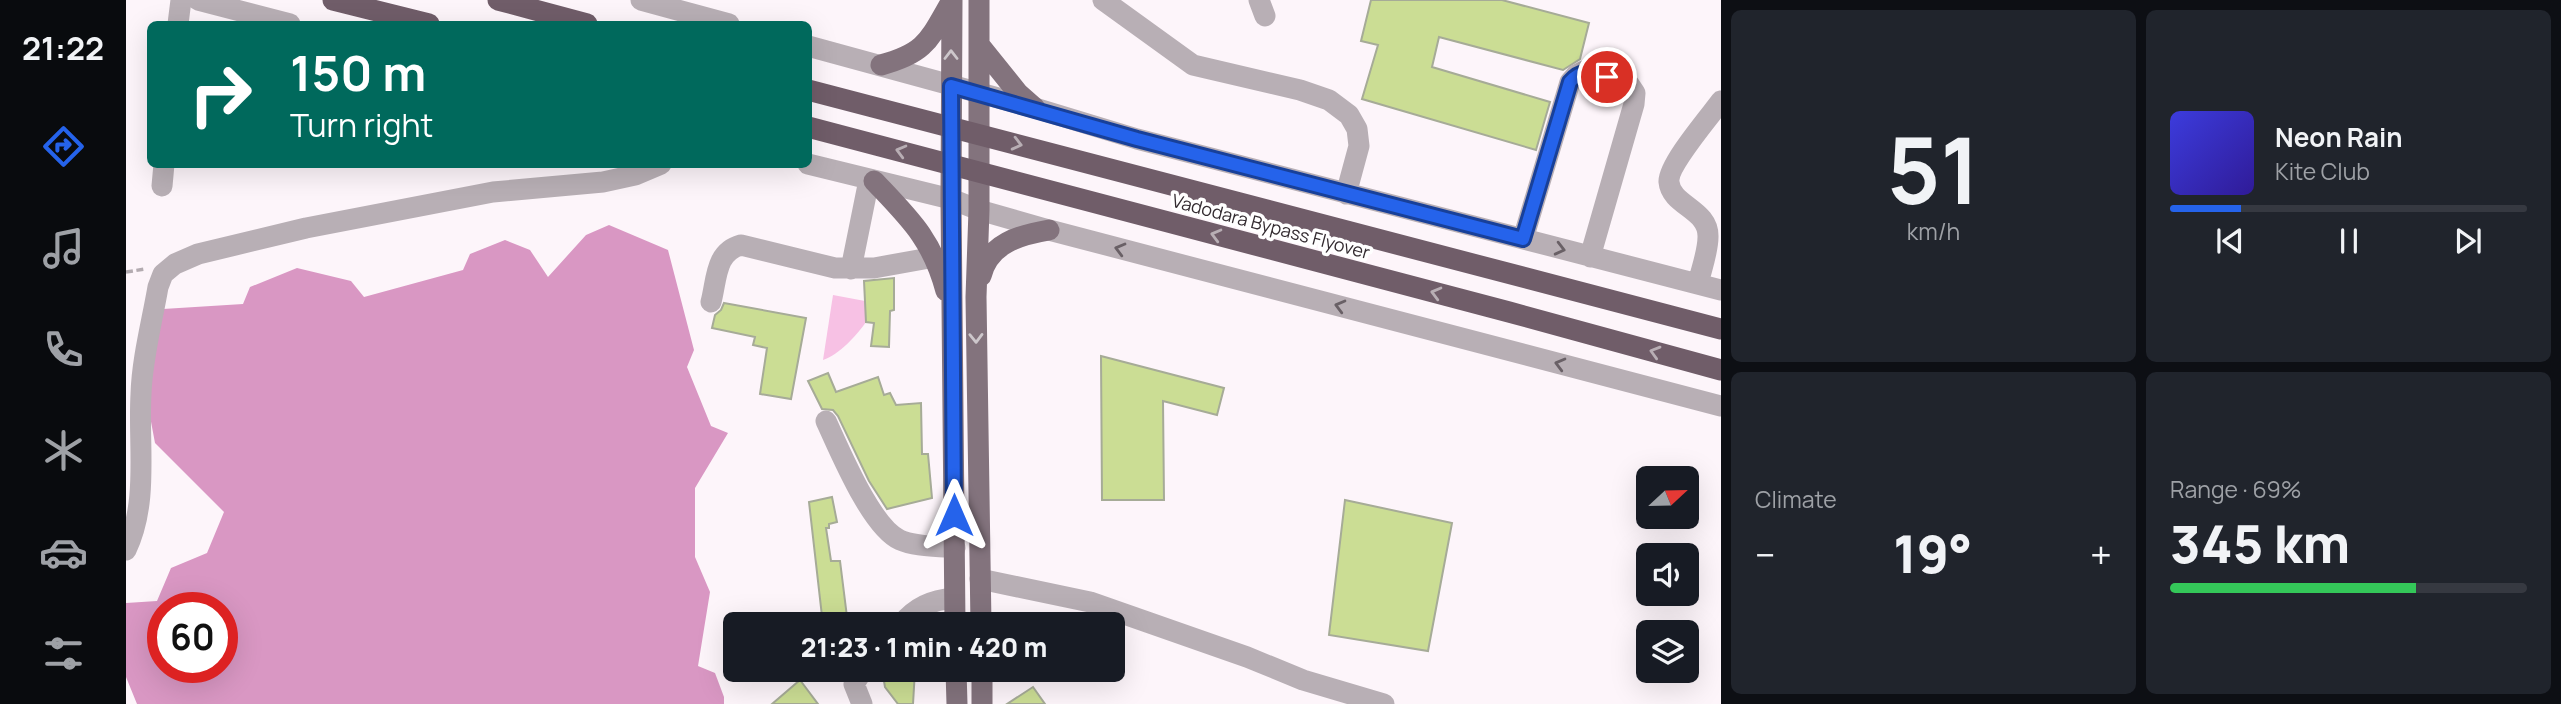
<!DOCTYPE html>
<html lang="en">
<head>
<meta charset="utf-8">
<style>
	:root { --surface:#171b24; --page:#20242c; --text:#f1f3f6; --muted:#9ea1a6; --line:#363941; --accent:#2563eb }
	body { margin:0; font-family:Manrope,sans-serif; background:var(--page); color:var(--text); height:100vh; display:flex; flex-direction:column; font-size:26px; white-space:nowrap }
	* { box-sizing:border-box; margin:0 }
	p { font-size:23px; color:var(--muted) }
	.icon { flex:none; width:38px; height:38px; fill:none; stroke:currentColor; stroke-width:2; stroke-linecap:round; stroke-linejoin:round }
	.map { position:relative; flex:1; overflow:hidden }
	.side { display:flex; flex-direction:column; gap:10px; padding:10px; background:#0d0f14; width:840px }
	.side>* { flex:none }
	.top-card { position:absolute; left:21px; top:21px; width:665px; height:147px; border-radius:10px; box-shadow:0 7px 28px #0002; background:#00695c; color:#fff; overflow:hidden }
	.needle { width:46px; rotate:68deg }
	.fabs { position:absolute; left:1510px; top:466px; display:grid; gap:14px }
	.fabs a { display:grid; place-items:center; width:63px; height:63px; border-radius:10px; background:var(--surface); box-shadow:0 7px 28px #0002; font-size:35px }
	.speed { position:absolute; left:21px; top:592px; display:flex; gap:14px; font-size:35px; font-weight:700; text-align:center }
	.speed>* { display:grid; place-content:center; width:91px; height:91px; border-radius:50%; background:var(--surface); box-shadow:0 7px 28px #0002; line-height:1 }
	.speed .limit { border:10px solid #d22; background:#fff; color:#111 }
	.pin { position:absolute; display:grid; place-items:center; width:60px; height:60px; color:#fff; margin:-30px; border:4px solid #fff; border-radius:50%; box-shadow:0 2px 7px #0007 }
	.me { position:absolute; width:77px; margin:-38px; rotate:0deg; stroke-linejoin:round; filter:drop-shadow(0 0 5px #0008) }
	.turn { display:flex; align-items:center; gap:24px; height:147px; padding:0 28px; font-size:32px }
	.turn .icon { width:91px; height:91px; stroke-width:2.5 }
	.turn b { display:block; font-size:49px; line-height:60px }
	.big { font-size:52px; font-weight:800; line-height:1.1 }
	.side .tile { flex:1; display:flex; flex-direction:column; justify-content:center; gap:10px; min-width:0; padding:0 24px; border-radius:10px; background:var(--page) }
	.side .dial { align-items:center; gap:0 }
	.dial b { font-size:91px; line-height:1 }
	.song { display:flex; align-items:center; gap:21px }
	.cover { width:84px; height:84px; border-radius:10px; background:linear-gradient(135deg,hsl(240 70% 55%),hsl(250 70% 35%)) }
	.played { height:7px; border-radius:4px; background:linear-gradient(90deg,var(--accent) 20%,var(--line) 20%) }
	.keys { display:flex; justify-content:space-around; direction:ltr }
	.heat { display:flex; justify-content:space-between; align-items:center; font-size:38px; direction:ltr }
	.charge { height:10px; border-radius:5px; background:linear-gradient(90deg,#34c759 69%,var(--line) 0) }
	.side .tiles { flex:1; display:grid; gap:10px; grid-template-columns:repeat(2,1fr) }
	.trip { position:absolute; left:597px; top:612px; width:402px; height:70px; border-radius:10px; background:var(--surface); box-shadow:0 7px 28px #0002; font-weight:800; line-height:70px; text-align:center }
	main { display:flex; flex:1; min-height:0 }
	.tabs { display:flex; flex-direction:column; width:126px; justify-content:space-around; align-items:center; background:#090b0e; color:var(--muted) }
	.tabs .icon { width:49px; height:49px }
	.tabs .current { color:var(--accent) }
	.tabs b { font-size:32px; color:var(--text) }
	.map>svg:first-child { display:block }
</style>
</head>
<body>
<main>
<nav class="tabs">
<b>21:22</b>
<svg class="icon current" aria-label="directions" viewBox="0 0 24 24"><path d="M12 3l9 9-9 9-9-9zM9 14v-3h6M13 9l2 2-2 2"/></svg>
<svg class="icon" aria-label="music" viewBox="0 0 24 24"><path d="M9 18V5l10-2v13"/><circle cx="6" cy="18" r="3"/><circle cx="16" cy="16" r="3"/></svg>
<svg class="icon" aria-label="phone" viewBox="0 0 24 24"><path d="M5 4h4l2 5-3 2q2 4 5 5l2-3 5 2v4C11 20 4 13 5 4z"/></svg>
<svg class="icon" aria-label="climate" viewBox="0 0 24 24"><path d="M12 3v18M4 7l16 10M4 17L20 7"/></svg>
<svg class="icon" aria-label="car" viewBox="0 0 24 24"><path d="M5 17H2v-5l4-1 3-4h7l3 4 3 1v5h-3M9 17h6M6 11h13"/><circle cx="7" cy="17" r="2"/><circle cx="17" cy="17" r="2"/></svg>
<svg class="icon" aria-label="filters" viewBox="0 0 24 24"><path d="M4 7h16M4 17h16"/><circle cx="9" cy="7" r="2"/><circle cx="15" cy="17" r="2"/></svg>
</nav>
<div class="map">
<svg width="1595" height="704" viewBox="0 0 1595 704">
	<rect width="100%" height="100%" fill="#fdf5fa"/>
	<path fill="#f7c1e4" d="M707 295 739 301 740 322C730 336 714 354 697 360Z"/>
	<path fill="#d997c3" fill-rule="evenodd" d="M483 225 542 250 568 350 561 367 585 426 602 433 569 488V557L584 592 572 666 589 673 598 697V704H11L0 677V603L31 601 45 568 81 553 98 512 29 443 17 379 37 309 117 304 124 287 171 268 225 281 238 297 337 270 344 254 379 240 404 250 422 277 460 235ZM37 607H96V667H37Z"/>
	<path fill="#cbdd94" stroke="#a6ab97" stroke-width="2" d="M1245 0H1376L1463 23 1454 59 1437 70 1313 37 1306 67 1424 102 1410 150 1236 99 1252 45 1235 41Z
		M768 278V310L764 311 763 347 745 346 748 323 740 322 738 281Z
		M598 303 680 318 665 399 634 394 641 348 627 345 629 337 586 328 589 315 595 310Z
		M975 356 1098 388 1091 415 1037 401 1038 500H976Z
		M702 373 710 392 752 377 758 395 764 393 770 405 795 403 796 454H802L806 498 761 509 743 481 712 416 707 410 696 409 682 381Z
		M706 497 711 522 703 524V528H700L705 561H714L722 625H697L683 502Z
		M1219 500 1326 523 1302 651 1203 635Z
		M756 670H789L787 704H772L759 687Z
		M674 680 692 704H646Z
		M907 687 919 704H881Z"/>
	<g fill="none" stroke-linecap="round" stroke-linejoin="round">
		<path stroke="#b3abb0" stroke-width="3.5" stroke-dasharray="7 3.5" stroke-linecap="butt" d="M0 272 19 269"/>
		<path stroke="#b8afb5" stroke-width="21" d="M72 0 164 24
			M515 0 603 24
			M977 0 1067 65 1174 90 1203 100 1223 115 1231 129 1233 146 1220 194
			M1133 0 1139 16
			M52 24 55 0
			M682 46 909 108 1011 139 1595 290
			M682 164 825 199 853 210 923 230 1595 406
			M36 186 38 164
			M1397 239 1444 82 1450 75 1458 71 1503 84 1509 93 1508 104 1464 257
			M725 269 743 180
			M1572 284C1575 270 1582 252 1582 237 1583 209 1545 206 1543 182 1541 166 1584 116 1595 101
			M585 302C591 279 589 252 615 245L709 268H748L809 257
			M700 421C714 451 745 527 774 540 790 547 812 546 829 548
			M0 550C23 502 12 446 15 394 16 359 26 322 32 287L37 274 49 264 72 254 180 228 367 192 477 182 509 175 535 164
			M854 579 964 602 1121 657 1177 680 1258 704
			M775 625C789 607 806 600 828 598
			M736 704 728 684 737 670"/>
		<path stroke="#83737d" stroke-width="21" d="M826 0 825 199 829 625
			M853 0V210L850 297 855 625
			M855 47 892 93 909 108
			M755 65C800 53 803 40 825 2
			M748 181C784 219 806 239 820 291
			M855 276C863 243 894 235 923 230
			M830 670 831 704
			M856 670V704"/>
		<path stroke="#705d69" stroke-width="21" d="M207 0 303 24
			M372 0 461 24"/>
		<path stroke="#705d69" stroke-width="21" d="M682 90 1595 329
			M682 127 1383 312 1595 370"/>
	</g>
	<defs><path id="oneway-chevron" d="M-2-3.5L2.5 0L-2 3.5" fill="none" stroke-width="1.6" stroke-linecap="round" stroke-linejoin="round" transform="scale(1.75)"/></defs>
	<g stroke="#cdc7cb">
		<use href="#oneway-chevron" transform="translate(825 55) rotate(-90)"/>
		<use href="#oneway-chevron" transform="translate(850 338) rotate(89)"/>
	</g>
	<g stroke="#b8aeb4">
		<use href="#oneway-chevron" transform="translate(891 144) rotate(14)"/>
		<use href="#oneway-chevron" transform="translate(775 151) rotate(-165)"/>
		<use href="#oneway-chevron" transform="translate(1090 235) rotate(-165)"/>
		<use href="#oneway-chevron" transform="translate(1310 293) rotate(-165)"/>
		<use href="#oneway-chevron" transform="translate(1529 352) rotate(-164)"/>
	</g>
	<g stroke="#696066">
		<use href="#oneway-chevron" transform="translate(994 249) rotate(-165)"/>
		<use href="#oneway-chevron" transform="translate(1434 249) rotate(14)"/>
		<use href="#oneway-chevron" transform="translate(1214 306) rotate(-165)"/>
		<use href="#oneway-chevron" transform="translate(1434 364) rotate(-165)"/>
	</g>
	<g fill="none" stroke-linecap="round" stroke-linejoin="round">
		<defs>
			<path id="route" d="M828 515 825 86 1011 139 1397 239 1444 82C1456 68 1465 73 1481 77"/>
		</defs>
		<use href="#route" stroke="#184099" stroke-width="18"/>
		<use href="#route" stroke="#2563eb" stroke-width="12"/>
	</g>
	<g text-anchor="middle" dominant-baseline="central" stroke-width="7" stroke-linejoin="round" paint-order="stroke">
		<g font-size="18" fill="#342c31" stroke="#fff">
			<text transform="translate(1145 226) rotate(15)">Vadodara Bypass Flyover</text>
		</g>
	</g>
</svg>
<div class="fabs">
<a><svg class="needle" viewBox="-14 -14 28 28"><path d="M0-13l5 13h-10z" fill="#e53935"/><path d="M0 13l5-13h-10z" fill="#9ea1a6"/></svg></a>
<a><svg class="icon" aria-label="sound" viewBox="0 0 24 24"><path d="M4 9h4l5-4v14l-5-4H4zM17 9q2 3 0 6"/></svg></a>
<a><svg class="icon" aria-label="layers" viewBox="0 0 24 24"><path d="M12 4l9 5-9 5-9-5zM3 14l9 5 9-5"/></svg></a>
</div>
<div class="speed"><div class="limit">60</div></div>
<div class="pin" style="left:1481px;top:77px;background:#d93025"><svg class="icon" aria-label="arrive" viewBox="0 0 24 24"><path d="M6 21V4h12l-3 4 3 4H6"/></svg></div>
<svg class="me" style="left:828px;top:515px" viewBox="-20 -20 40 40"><path d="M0-17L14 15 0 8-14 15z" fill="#2563eb" stroke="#fff" stroke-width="4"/></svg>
<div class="trip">21:23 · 1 min · 420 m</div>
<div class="top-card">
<div class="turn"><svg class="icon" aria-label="right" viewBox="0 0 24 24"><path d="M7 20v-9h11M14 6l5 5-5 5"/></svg><div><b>150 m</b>Turn right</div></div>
</div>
</div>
<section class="side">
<div class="tiles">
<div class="tile dial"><b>51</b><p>km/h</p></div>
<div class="tile">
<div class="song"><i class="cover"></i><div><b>Neon Rain</b><p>Kite Club</p></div></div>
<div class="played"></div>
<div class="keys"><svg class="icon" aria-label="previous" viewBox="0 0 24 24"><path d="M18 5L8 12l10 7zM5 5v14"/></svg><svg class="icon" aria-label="pause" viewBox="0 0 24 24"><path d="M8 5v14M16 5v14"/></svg><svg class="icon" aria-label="next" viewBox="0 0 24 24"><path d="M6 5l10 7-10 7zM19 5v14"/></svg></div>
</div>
<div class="tile"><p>Climate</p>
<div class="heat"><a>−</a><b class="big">19°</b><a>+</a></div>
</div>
<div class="tile"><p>Range · 69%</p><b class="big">345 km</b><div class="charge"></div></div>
</div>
</section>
</main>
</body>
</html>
